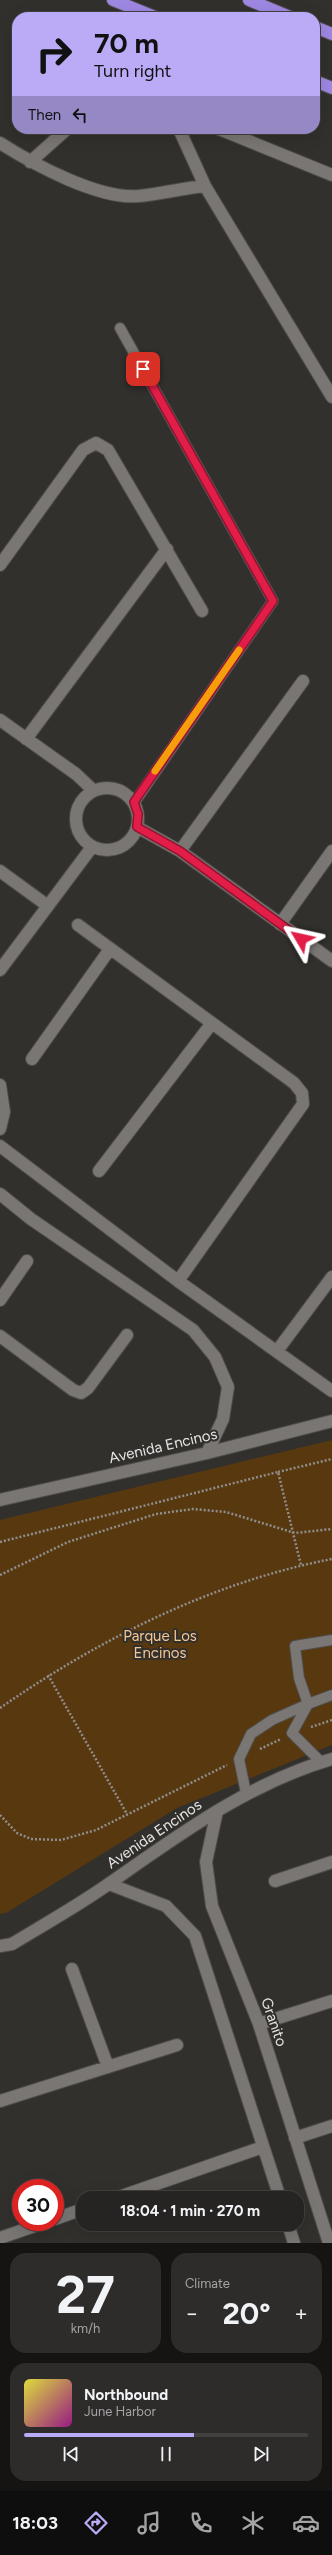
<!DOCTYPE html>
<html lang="en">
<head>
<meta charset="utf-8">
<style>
	:root { --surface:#262422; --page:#2e2c2a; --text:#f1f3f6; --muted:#a4a4a5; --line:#424140; --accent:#bbaaf6 }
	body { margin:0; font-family:Figtree,sans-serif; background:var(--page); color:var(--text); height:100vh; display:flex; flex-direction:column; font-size:15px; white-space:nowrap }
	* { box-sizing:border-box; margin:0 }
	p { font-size:13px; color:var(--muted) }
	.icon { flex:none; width:22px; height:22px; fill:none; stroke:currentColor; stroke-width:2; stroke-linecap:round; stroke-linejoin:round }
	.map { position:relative; height:2243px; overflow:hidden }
	.sheet { display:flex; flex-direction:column; gap:10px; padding:10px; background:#151413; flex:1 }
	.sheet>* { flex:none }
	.hud { position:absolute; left:12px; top:12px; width:308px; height:122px; border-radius:16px; box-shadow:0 4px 16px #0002,0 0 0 1px var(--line); background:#bbaaf6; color:#111; overflow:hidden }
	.speed { position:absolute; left:12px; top:2179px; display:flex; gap:8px; font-size:20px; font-weight:700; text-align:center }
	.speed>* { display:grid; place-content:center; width:52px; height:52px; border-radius:50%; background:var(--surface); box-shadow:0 4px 16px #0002,0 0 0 1px var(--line); line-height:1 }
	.speed .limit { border:6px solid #d22; background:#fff; color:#111 }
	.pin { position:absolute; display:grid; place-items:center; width:34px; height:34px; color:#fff; margin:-17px; border-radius:8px; box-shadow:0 2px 6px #0006 }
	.me { position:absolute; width:44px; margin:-22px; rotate:306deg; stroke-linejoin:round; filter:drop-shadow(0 0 3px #0008) }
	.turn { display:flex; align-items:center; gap:14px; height:84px; padding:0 16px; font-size:18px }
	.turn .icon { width:52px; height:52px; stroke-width:2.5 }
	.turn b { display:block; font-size:28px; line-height:34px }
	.then { display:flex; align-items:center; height:38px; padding:0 16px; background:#0003; gap:8px; font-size:15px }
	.big { font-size:30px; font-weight:700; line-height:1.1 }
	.sheet .widget { flex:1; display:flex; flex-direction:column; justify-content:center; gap:6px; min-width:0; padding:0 14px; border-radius:16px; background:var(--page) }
	.sheet .dial { align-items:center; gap:0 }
	.dial b { font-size:52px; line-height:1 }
	.song { display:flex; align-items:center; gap:12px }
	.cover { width:48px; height:48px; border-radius:6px; background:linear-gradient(135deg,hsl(60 70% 55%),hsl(310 70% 35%)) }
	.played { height:4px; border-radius:2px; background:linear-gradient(90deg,var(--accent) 60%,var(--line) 60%) }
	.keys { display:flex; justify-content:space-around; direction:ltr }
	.heat { display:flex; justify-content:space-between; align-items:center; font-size:22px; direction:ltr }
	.sheet .tiles { flex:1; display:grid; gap:10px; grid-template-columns:1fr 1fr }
	.widget:last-child { grid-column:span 2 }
	.trip { position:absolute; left:76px; top:2191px; width:228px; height:40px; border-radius:16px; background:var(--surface); box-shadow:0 4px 16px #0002,0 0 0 1px var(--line); font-weight:700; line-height:40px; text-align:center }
	.tabs { display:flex; height:64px; justify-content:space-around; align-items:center; background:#0f0e0e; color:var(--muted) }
	.tabs .icon { width:28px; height:28px }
	.tabs .on { color:var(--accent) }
	.tabs b { font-size:18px; color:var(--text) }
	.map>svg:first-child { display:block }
</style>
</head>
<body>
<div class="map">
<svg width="332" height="2243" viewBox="0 0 332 2243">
	<rect width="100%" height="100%" fill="#32302d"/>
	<path fill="#58380f" d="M332 1440V1745L177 1808 6 1913 0 1914V1520Z"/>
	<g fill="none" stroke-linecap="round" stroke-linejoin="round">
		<defs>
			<path id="lane" d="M120 328 273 601 134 803
				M332 1640 295 1646 299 1678 308 1704 332 1695
				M246 1793 239 1759 251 1734 272 1720 308 1704 292 1733 321 1762"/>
			<path id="street" d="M179 129 205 186 332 397
				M219 129 332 175
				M0 143C33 164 99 200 139 196 161 194 183 188 205 186
				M30 162 67 129
				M0 565 83 450 96 443 108 450 202 611
				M0 720 76 774 94 791
				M26 739 167 549
				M76 819a31 31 0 1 1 62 0a31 31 0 1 1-62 0Z
				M137 827 180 851 332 961
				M180 851 303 681
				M0 871 48 906
				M280 924 332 851
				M78 925 294 1083 302 1093 303 1104 178 1281
				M0 970 92 847
				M32 1059 110 949
				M0 1085 4 1112 0 1129
				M0 1146 178 1281 332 1391
				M99 1171 212 1023
				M0 1194 31 1219 193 1330 215 1357 228 1387 223 1419 207 1453
				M0 1300 27 1261
				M0 1336 73 1390 81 1393 88 1388 127 1335
				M277 1351 332 1277
				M0 1500 207 1453 332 1421
				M217 1811 206 1862 212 1906 259 2024 329 2243
				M275 1881 332 1862
				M109 1884 166 1906 195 1936 280 2198
				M0 1946 12 1944C45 1924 79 1905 110 1883 180 1834 249 1783 332 1759
				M72 1969 108 2067
				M259 2024 332 2001
				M0 2101 177 2045
				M295 2138 332 2126
				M116 2198 263 2147
				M55 2219 83 2209
				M288 2224 294 2243
				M0 2238 46 2222"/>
			<path id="highway" d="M113 0 155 17
				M249 0 290 17
				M315 27 332 34
				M315 81 332 88"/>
		</defs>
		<use href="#lane" stroke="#4f4d4b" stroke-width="12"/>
		<use href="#street" stroke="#4f4d4b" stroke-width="14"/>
		<use href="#highway" stroke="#4f4d4b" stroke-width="14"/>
		<path stroke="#908e8d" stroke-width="2.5" stroke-dasharray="2 2" stroke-linecap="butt" d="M278 1472 332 1459
			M0 1542 278 1472 301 1565
			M0 1575 68 1542 156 1514 193 1509 226 1512 295 1533 332 1529
			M48 1675 127 1814
			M0 1708C100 1639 212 1582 332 1559
			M311 1727 332 1720
			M260 1749 281 1739
			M0 1815 17 1833 31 1839 61 1840 96 1830 227 1765"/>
		<use href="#lane" stroke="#797673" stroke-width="10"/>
		<use href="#street" stroke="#797673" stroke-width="12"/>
		<use href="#highway" stroke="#9d87e1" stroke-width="12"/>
	</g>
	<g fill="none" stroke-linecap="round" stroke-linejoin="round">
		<defs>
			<path id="route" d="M143 369 273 601 134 802 138 814 137 827 180 851 301 939"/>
		</defs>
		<use href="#route" stroke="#92132f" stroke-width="10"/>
		<use href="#route" stroke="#e11d48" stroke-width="7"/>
		<path stroke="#f59e0b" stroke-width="7" d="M155 771 239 650"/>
	</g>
	<g text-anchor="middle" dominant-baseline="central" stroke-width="4" stroke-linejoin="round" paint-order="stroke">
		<g font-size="15" fill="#e6e4e3" stroke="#32302d">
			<text transform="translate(163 1446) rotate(-13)">Avenida Encinos</text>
			<text transform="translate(154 1834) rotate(-34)">Avenida Encinos</text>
			<text transform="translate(274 2022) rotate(71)">Granito</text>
		</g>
		<g font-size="15" fill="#f6c691" stroke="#32302d">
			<text x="160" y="1636">Parque Los<tspan x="160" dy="17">Encinos</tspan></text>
		</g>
	</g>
</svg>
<div class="speed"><div class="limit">30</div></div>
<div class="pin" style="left:143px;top:369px;background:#d93025"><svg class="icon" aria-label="arrive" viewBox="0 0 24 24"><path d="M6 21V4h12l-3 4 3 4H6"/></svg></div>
<svg class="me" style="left:301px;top:939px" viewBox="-20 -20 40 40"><path d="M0-17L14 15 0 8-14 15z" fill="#e11d48" stroke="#fff" stroke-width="4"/></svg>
<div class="trip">18:04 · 1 min · 270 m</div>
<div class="hud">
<div class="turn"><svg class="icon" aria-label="right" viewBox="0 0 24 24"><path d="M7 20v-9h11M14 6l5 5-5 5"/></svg><div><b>70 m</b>Turn right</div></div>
<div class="then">Then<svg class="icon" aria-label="left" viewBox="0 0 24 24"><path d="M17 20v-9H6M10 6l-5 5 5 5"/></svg></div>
</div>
</div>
<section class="sheet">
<div class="tiles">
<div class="widget dial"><b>27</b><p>km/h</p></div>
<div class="widget"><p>Climate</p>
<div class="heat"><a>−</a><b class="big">20°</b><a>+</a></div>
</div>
<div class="widget">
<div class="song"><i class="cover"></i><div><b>Northbound</b><p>June Harbor</p></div></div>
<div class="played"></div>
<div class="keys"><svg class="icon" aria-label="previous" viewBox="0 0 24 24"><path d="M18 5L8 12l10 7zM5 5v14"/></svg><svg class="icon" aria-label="pause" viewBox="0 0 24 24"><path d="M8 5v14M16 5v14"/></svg><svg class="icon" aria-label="next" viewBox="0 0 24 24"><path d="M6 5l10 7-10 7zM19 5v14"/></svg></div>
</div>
</div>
</section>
<nav class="tabs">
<b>18:03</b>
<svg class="icon on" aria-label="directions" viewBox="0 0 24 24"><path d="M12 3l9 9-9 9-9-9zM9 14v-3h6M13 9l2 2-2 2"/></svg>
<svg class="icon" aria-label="music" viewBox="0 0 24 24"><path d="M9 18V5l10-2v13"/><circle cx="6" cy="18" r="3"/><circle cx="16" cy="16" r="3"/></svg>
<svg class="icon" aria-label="phone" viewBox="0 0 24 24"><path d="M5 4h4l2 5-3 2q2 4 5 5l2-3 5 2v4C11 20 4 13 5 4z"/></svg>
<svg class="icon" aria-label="climate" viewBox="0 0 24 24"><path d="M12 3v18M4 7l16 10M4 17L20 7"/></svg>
<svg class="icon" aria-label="car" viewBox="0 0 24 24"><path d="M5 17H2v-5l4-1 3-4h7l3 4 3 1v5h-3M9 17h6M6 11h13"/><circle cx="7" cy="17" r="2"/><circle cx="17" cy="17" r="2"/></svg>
</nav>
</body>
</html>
